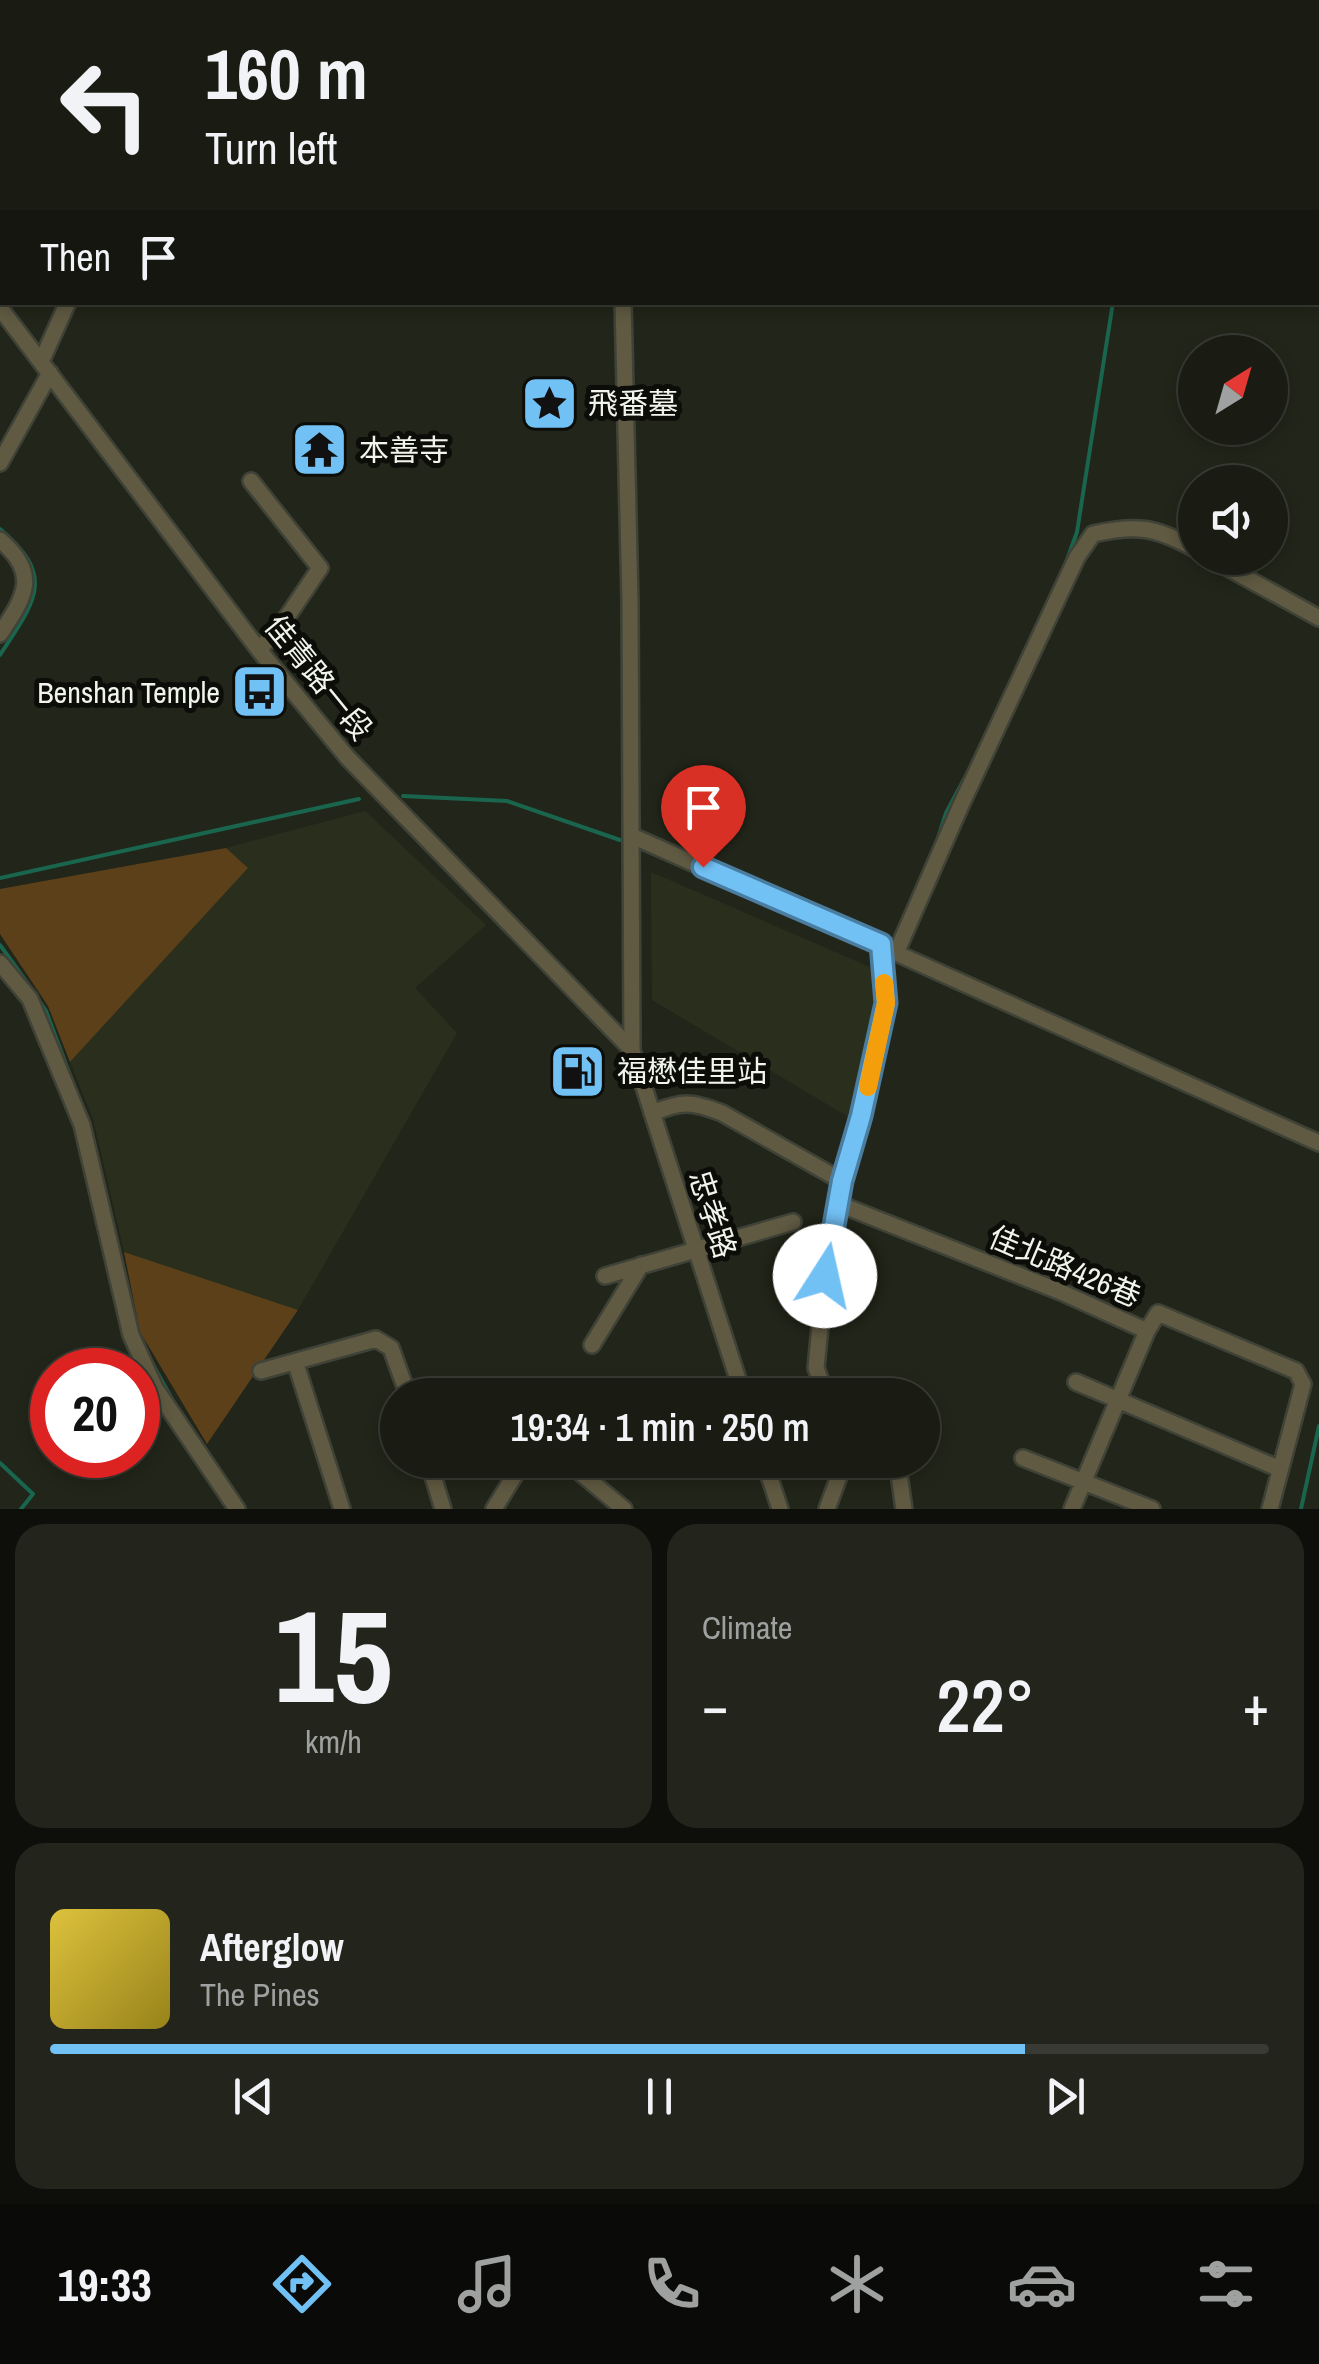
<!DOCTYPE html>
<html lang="en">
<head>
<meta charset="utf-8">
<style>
	:root { --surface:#1a1c13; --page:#23251c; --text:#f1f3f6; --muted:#9fa1a0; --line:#383a33; --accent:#72c1f5 }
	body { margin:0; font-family:"Archivo Narrow","Noto Sans TC",sans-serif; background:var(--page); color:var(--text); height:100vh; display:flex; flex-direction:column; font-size:38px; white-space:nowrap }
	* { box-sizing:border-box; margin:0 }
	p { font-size:32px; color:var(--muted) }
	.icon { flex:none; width:55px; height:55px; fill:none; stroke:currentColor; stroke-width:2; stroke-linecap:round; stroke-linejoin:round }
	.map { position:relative; height:1509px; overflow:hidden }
	.panel { display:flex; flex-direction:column; gap:15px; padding:15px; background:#0e0f0a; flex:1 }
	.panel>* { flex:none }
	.hud { position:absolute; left:0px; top:0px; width:1320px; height:305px; box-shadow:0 5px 15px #0003,0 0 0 2px var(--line); background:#1a1c13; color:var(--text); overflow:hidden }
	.needle { width:65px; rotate:37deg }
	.tools { position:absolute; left:1178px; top:335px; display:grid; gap:20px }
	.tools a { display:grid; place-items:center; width:110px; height:110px; border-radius:50%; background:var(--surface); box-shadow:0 5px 15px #0003,0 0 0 2px var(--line); font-size:50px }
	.speed { position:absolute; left:30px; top:1348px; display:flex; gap:20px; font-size:50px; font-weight:700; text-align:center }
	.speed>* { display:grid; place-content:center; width:130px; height:130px; border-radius:50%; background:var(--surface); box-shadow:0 5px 15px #0003,0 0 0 2px var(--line); line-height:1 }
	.speed .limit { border:15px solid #d22; background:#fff; color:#111 }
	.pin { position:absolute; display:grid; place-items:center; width:85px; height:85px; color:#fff; margin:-102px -42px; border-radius:50% 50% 50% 0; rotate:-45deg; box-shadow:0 0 10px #0007 }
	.pin .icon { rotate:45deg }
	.me { position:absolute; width:110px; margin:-55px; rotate:10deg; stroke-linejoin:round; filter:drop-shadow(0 0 8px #0008) }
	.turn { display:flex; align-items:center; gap:35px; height:210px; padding:0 40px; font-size:45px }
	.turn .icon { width:130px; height:130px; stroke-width:2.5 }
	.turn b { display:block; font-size:70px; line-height:85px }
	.then { display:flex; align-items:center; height:95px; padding:0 40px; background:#0003; gap:20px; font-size:38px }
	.big { font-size:75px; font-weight:600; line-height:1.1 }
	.panel .card { flex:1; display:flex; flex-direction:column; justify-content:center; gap:15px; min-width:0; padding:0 35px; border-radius:30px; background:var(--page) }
	.panel .dial { align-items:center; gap:0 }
	.dial b { font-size:130px; line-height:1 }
	.song { display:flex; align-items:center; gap:30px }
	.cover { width:120px; height:120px; border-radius:15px; background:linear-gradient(135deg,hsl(50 70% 55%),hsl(50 70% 35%)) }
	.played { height:10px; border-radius:5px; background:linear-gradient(90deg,var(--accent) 80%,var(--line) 80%) }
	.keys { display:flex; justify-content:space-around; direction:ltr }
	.heat { display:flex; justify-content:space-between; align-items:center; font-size:55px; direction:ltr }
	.panel .tiles { flex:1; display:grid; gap:15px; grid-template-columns:1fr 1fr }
	.card:last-child { grid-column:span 2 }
	.trip { position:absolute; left:380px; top:1378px; width:560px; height:100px; border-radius:50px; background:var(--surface); box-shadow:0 5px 15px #0003,0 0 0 2px var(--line); font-weight:600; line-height:100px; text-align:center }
	.menu { display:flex; height:160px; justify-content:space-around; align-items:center; background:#0a0b08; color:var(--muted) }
	.menu .icon { width:70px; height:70px }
	.menu .selected { color:var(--accent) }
	.menu b { font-size:45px; color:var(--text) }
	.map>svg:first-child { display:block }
</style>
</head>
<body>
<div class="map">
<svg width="1319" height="1509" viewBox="0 0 1319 1509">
	<rect width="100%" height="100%" fill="#222519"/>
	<path fill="#2a2f1d" d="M365 811 486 925 415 988 457 1033 298 1310 124 1252 93 1119 70 1062 247 869 226 848Z
		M651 872 879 971 860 1102 850 1118 652 1000Z"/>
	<path fill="#5c401a" d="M226 848 248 868 70 1062 48 1006 0 934V889Z
		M124 1252 298 1310 207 1444 140 1332Z"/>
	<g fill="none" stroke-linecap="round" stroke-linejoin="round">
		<path stroke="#19654d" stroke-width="4" d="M1148 0 1150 2
			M1260 2 1262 0
			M1318 292 1319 294
			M0 529C57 577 35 601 0 655
			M1064 568 1077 532 1113 302
			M403 796 507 801 620 840
			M936 844 946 813 971 766
			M0 878 359 799
			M0 945 28 984
			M36 996 46 1011 80 1102
			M151 1361 178 1410
			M0 1463 33 1494 21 1509
			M1301 1509 1319 1426"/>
		<defs>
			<path id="minor" d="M615 0V2
				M241 2 242 0
				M0 3 2 4
				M623 302 630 601 632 1050 743 1395
				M0 308 259 650 347 757 632 1050
				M41 362 68 302
				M0 463 50 373
				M251 481 320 568 283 623 259 650
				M0 540C40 574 25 597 0 634
				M1210 558 1319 618
				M632 836 896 953 961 805 1077 557 1093 534C1136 524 1156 527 1195 549
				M896 953 1319 1143
				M0 963 30 999 82 1125 131 1335 155 1388 237 1509
				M652 1113C682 1101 691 1101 722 1113L842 1181
				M839 1204 1061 1292 1147 1331 1072 1509
				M605 1276 793 1222
				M1147 1331 1158 1313 1296 1371 1303 1384 1270 1509
				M592 1345 641 1265
				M296 1364 342 1509
				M261 1371 376 1339 391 1348 408 1395
				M1076 1382 1280 1469
				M826 1395 816 1368 825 1276 842 1181 861 1116 886 1003 881 944
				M1023 1458 1152 1509
				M428 1460 443 1509
				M565 1460 624 1509
				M764 1460 780 1509
				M897 1460 904 1509
				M494 1509 524 1460
				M827 1509 845 1460"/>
		</defs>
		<use href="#minor" stroke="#3f4237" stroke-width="20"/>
		<use href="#minor" stroke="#605a42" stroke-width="15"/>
	</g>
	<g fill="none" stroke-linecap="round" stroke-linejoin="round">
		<defs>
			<path id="route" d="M703 867 881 944 886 1003 861 1116 842 1181 825 1276"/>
		</defs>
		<use href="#route" stroke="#4a7d9f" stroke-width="25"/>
		<use href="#route" stroke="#72c1f5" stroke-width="18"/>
		<path stroke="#f59e0b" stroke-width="18" d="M868 1087 886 1003 884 983"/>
	</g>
	<defs>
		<symbol id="sight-square" viewBox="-11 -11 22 22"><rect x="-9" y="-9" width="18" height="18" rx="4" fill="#72c1f5" stroke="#0c0d08"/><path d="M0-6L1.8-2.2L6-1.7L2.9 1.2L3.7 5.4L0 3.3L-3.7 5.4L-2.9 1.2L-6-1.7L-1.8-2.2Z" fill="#111"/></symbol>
		<symbol id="temple-square" viewBox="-11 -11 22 22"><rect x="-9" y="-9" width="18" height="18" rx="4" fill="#72c1f5" stroke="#0c0d08"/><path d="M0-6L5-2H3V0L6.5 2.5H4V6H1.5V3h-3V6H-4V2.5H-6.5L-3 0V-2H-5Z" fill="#111"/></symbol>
		<symbol id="bus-square" viewBox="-11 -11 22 22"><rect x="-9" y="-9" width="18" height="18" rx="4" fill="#72c1f5" stroke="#0c0d08"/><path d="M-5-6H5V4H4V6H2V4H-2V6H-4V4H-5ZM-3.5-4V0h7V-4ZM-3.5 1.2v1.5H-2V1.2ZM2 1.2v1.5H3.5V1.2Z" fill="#111"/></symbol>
		<symbol id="fuel-square" viewBox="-11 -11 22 22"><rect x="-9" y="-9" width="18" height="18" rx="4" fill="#72c1f5" stroke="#0c0d08"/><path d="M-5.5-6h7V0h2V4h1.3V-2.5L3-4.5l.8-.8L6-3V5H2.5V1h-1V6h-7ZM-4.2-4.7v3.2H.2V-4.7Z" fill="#111"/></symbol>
	</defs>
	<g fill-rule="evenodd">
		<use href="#sight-square" x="518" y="372" width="63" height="63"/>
		<use href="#temple-square" x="288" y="418" width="63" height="63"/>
		<use href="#bus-square" x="228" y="660" width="63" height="63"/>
		<use href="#fuel-square" x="546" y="1040" width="63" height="63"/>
	</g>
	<g text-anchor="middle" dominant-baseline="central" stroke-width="10" stroke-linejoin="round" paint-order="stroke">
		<g font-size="30" fill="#f1f4ec" stroke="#0c0d08" text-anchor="start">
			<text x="588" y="403">飛番墓</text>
			<text x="359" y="450">本善寺</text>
			<text x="220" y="692" text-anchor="end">Benshan Temple</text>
			<text x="617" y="1071">福懋佳里站</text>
		</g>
		<g font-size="30" fill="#f1f4ec" stroke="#0c0d08">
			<text transform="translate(319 677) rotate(51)">佳青路一段</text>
			<text transform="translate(713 1214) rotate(72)">忠孝路</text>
			<text transform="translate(1065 1266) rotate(23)">佳北路426巷</text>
		</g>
	</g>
</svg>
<div class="tools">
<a><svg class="needle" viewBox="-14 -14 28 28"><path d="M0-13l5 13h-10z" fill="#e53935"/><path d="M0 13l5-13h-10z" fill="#9fa1a0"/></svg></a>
<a><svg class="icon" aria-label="sound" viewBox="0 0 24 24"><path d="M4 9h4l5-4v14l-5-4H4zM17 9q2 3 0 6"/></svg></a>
</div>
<div class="speed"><div class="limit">20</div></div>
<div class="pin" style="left:703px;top:867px;background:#d93025"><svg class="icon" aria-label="arrive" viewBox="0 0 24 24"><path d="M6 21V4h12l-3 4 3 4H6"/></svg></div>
<svg class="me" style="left:825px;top:1276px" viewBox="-20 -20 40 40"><circle r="19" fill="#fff"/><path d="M0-13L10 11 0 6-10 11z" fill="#72c1f5"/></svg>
<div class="trip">19:34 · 1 min · 250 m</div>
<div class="hud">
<div class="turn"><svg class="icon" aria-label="left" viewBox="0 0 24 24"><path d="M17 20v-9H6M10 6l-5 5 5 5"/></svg><div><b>160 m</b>Turn left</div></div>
<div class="then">Then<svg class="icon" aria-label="arrive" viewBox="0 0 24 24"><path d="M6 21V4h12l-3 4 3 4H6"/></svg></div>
</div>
</div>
<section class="panel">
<div class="tiles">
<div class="card dial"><b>15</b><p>km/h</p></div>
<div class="card"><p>Climate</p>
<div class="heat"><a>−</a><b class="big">22°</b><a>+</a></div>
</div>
<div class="card">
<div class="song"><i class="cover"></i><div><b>Afterglow</b><p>The Pines</p></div></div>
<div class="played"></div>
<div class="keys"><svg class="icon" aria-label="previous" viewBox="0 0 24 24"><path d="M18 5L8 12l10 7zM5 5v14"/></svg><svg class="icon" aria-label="pause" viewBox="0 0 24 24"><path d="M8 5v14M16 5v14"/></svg><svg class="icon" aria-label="next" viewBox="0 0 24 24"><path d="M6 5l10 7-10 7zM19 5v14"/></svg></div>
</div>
</div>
</section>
<nav class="menu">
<b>19:33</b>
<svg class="icon selected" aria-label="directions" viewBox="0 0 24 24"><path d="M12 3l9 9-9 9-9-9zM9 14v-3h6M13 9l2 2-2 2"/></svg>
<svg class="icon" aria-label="music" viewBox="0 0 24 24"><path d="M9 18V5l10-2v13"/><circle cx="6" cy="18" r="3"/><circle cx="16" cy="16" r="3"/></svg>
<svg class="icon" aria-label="phone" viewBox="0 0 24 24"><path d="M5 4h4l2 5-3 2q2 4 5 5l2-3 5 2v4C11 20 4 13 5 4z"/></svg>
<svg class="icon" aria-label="climate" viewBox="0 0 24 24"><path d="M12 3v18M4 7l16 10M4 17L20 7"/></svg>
<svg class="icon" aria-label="car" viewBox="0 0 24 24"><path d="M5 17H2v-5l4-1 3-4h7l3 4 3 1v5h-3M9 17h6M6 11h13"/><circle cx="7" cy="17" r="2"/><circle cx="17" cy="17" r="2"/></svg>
<svg class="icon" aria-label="filters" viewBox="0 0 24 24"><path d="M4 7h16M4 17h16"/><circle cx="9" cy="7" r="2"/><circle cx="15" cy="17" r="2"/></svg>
</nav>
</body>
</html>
